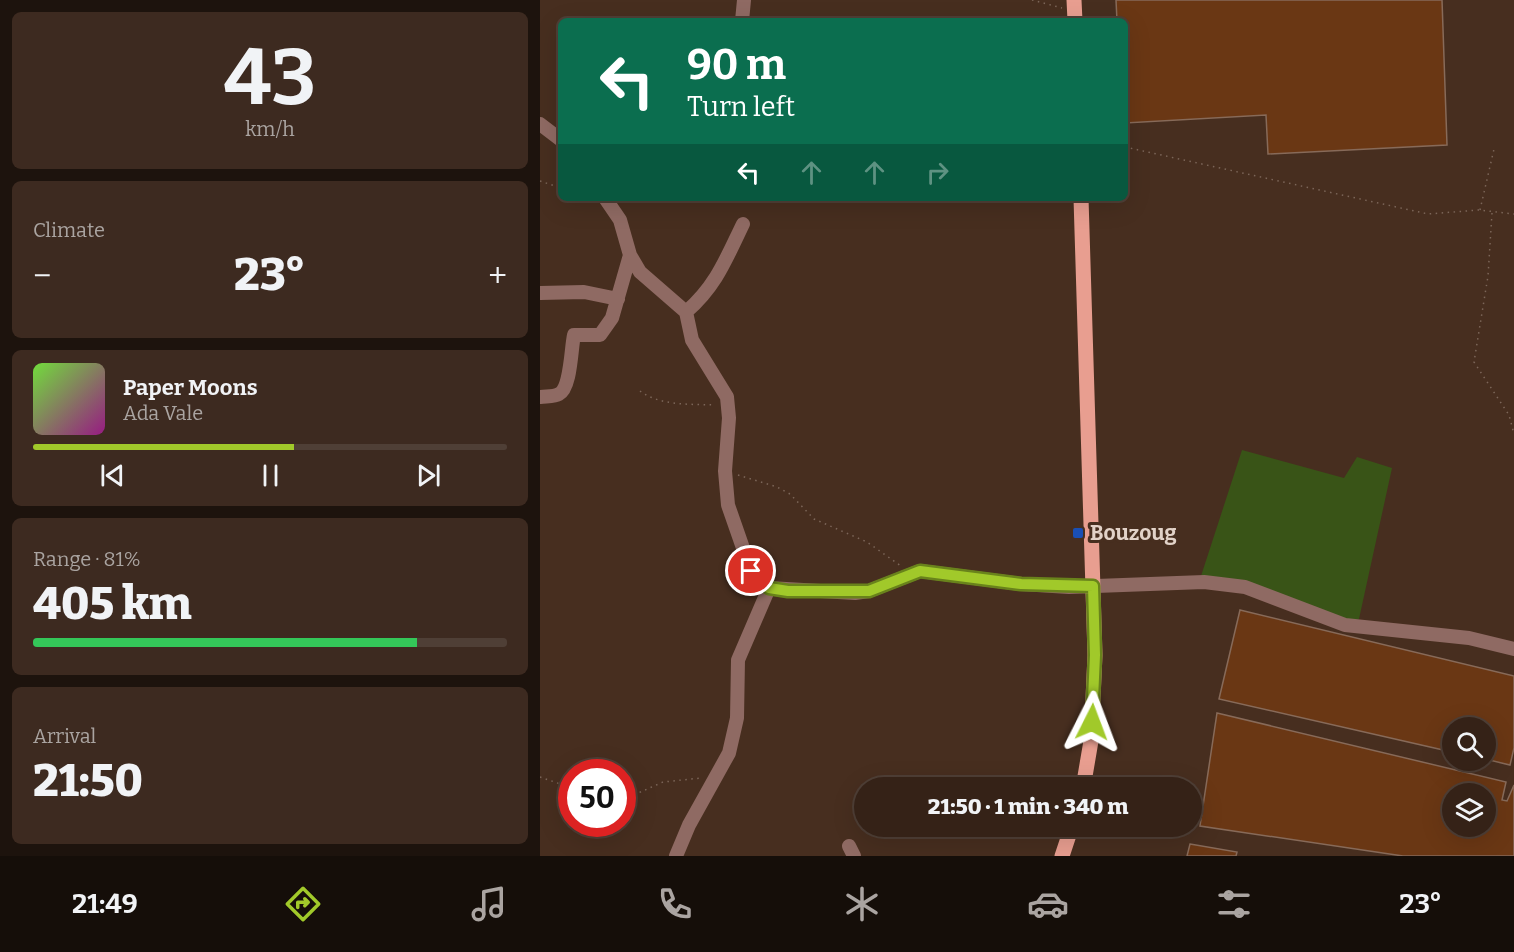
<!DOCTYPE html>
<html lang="en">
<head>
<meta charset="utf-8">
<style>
	:root { --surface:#352217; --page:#3d2a20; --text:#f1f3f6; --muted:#aaa4a1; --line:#4f3f36; --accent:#a1c92a }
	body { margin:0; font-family:Bitter,serif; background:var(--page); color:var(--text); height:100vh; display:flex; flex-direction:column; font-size:22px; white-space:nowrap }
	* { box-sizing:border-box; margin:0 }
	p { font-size:20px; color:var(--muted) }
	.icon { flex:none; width:33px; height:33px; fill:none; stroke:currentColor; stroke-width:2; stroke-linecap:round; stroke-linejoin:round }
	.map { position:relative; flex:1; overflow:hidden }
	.details { display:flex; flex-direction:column; gap:12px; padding:12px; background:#1d130d; width:540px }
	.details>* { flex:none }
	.guide { position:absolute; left:18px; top:18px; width:570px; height:183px; border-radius:9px; box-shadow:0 6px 24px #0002,0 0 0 2px var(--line); background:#0b6e4f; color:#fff; overflow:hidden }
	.tools { position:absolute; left:902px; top:717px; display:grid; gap:12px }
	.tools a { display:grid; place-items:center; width:54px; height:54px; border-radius:50%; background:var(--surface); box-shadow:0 6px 24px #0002,0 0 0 2px var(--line); font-size:30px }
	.speed { position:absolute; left:18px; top:759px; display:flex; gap:12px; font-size:30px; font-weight:700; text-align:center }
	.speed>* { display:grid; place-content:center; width:78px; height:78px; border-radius:50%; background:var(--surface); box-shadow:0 6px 24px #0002,0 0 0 2px var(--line); line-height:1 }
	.speed .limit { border:9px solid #d22; background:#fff; color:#111 }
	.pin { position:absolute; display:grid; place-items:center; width:51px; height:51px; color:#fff; margin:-26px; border:3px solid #fff; border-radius:50%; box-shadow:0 2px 6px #0007 }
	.me { position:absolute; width:66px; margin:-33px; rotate:3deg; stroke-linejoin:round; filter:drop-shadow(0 0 4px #0008) }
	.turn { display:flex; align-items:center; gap:21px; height:126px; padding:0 30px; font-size:27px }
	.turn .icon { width:78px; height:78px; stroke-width:2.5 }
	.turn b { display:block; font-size:42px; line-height:51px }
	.lanes { display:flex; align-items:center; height:57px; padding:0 30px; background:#0003; justify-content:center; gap:30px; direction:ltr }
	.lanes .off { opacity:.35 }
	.big { font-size:45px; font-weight:800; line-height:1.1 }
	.details .widget { flex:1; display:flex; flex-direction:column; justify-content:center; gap:9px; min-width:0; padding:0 21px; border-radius:9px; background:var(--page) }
	.details .dial { align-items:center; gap:0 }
	.dial b { font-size:78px; line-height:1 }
	.song { display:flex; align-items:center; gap:18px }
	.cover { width:72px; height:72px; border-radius:9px; background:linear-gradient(135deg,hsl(100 70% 55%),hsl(310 70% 35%)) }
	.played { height:6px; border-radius:3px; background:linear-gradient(90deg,var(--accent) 55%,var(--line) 55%) }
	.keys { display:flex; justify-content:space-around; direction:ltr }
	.heat { display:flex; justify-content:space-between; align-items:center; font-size:33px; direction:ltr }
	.charge { height:9px; border-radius:4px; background:linear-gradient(90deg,#34c759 81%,var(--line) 0) }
	.trip { position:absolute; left:314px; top:777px; width:348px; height:60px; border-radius:30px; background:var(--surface); box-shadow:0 6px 24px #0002,0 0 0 2px var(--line); font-weight:800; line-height:60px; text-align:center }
	.tabs { display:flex; height:96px; justify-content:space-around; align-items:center; background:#150e09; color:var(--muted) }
	.tabs .icon { width:42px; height:42px }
	.tabs .on { color:var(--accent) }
	.tabs b { font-size:27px; color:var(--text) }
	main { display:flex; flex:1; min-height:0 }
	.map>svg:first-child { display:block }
</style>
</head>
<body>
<main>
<section class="details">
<div class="widget dial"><b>43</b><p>km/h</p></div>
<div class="widget"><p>Climate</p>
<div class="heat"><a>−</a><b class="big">23°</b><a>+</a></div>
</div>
<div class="widget">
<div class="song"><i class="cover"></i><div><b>Paper Moons</b><p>Ada Vale</p></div></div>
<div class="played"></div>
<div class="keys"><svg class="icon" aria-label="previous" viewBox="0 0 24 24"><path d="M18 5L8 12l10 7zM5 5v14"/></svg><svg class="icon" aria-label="pause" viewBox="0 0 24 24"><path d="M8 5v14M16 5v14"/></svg><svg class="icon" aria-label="next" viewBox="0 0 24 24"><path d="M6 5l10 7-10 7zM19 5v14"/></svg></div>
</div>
<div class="widget"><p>Range · 81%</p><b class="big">405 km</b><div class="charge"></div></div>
<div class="widget"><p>Arrival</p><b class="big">21:50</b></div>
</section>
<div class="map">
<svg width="974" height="856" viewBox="0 0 974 856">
	<rect width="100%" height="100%" fill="#472e1f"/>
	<path fill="#395417" d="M702 450 804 478 817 457 852 468 819 619 806 621 661 576Z"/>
	<path fill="#6a3714" stroke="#876a59" stroke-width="1.5" fill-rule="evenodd" d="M576 0H902L907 145 728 154 726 115 585 123V21H577Z
		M700 610 974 676V748L970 765 945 759V728H912V752L679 699Z
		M677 713 966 782 962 800 967 801 974 785V856H863L660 826ZM912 794H945V826H912Z
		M650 844 697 852 696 856H647Z"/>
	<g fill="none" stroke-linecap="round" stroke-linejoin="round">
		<path stroke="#7c6659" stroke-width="1.5" stroke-dasharray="1.5 4.5" stroke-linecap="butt" d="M492 0 522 8
			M585 147 888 214 939 210 974 214
			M0 181 21 188
			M940 210 954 149
			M952 213 948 276 934 362 969 415 974 434
			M100 391C120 406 150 404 175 405
			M198 475 237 487 250 494 274 519 327 542 361 566
			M0 777 32 788
			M82 795 96 794 123 782 161 778"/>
		<path stroke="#8f6a63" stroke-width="14" d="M202 21 204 0
			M0 124 21 140
			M65 198 80 220 90 255 100 272 146 312 152 340 187 397 189 418 185 471 188 505 211 571 229 588 315 593 329 591 380 571 481 584 529 587 664 582 705 587 805 625 929 638 974 649
			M0 293 44 292 78 299
			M146 312C176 286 186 259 203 224
			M0 397C6 396 14 397 19 394 31 388 31 348 34 335H60L72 318 90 255
			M309 846 314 856
			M136 856 149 825 189 753 197 718 198 660 229 588"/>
		<path stroke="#e89e90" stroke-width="15" d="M534 0 535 21
			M541 198 555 655 551 741 543 788
			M522 856 532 826"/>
	</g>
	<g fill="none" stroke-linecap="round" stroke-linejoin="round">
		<defs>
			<path id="route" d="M211 571 229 588 248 591H329L380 571 481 584 553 586 555 655 552 722"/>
		</defs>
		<use href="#route" stroke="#69831b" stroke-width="15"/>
		<use href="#route" stroke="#a1c92a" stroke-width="10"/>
	</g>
	<rect fill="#1a4fb4" stroke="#472e1f" stroke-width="2" x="532" y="527" width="12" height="12" rx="3"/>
	<g text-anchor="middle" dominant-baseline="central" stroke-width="6" stroke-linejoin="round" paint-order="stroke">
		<g font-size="21" font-weight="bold" fill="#e2d2c8" stroke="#472e1f" text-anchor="start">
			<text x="550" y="533">Bouzoug</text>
		</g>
	</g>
</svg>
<div class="tools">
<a><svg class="icon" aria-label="search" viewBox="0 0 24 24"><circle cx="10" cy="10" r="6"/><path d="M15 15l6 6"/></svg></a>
<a><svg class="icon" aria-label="layers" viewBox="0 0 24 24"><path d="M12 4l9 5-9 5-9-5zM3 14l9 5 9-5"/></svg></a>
</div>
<div class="speed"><div class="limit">50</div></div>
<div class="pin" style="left:211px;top:571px;background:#d93025"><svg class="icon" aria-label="arrive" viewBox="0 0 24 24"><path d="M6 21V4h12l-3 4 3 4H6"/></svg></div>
<svg class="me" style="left:552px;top:722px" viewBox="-20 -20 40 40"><path d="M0-17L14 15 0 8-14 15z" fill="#a1c92a" stroke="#fff" stroke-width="4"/></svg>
<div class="trip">21:50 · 1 min · 340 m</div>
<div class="guide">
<div class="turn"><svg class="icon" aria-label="left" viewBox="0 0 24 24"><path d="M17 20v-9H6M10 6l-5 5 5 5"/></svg><div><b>90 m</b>Turn left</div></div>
<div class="lanes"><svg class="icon" aria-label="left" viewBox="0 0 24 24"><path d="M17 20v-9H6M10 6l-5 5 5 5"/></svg><svg class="icon off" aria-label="ahead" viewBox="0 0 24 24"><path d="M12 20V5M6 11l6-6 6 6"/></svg><svg class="icon off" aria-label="ahead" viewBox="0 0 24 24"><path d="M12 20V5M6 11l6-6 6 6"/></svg><svg class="icon off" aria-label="right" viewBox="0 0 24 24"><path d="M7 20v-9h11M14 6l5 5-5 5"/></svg></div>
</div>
</div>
</main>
<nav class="tabs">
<b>21:49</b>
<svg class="icon on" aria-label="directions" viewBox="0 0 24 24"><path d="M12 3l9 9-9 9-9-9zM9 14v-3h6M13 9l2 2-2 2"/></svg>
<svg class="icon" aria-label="music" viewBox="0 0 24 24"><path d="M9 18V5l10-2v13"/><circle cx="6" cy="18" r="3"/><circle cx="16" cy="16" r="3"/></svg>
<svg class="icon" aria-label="phone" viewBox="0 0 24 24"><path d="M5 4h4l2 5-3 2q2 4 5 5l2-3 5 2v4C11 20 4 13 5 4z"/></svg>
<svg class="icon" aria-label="climate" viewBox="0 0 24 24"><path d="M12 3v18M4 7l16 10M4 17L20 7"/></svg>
<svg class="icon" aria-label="car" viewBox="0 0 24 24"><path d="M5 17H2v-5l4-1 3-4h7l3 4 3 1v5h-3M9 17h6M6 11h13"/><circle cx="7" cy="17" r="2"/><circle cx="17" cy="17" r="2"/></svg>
<svg class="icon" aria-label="filters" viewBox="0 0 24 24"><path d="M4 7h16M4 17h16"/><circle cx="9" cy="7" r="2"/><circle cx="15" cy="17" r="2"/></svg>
<b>23°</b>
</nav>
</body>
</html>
